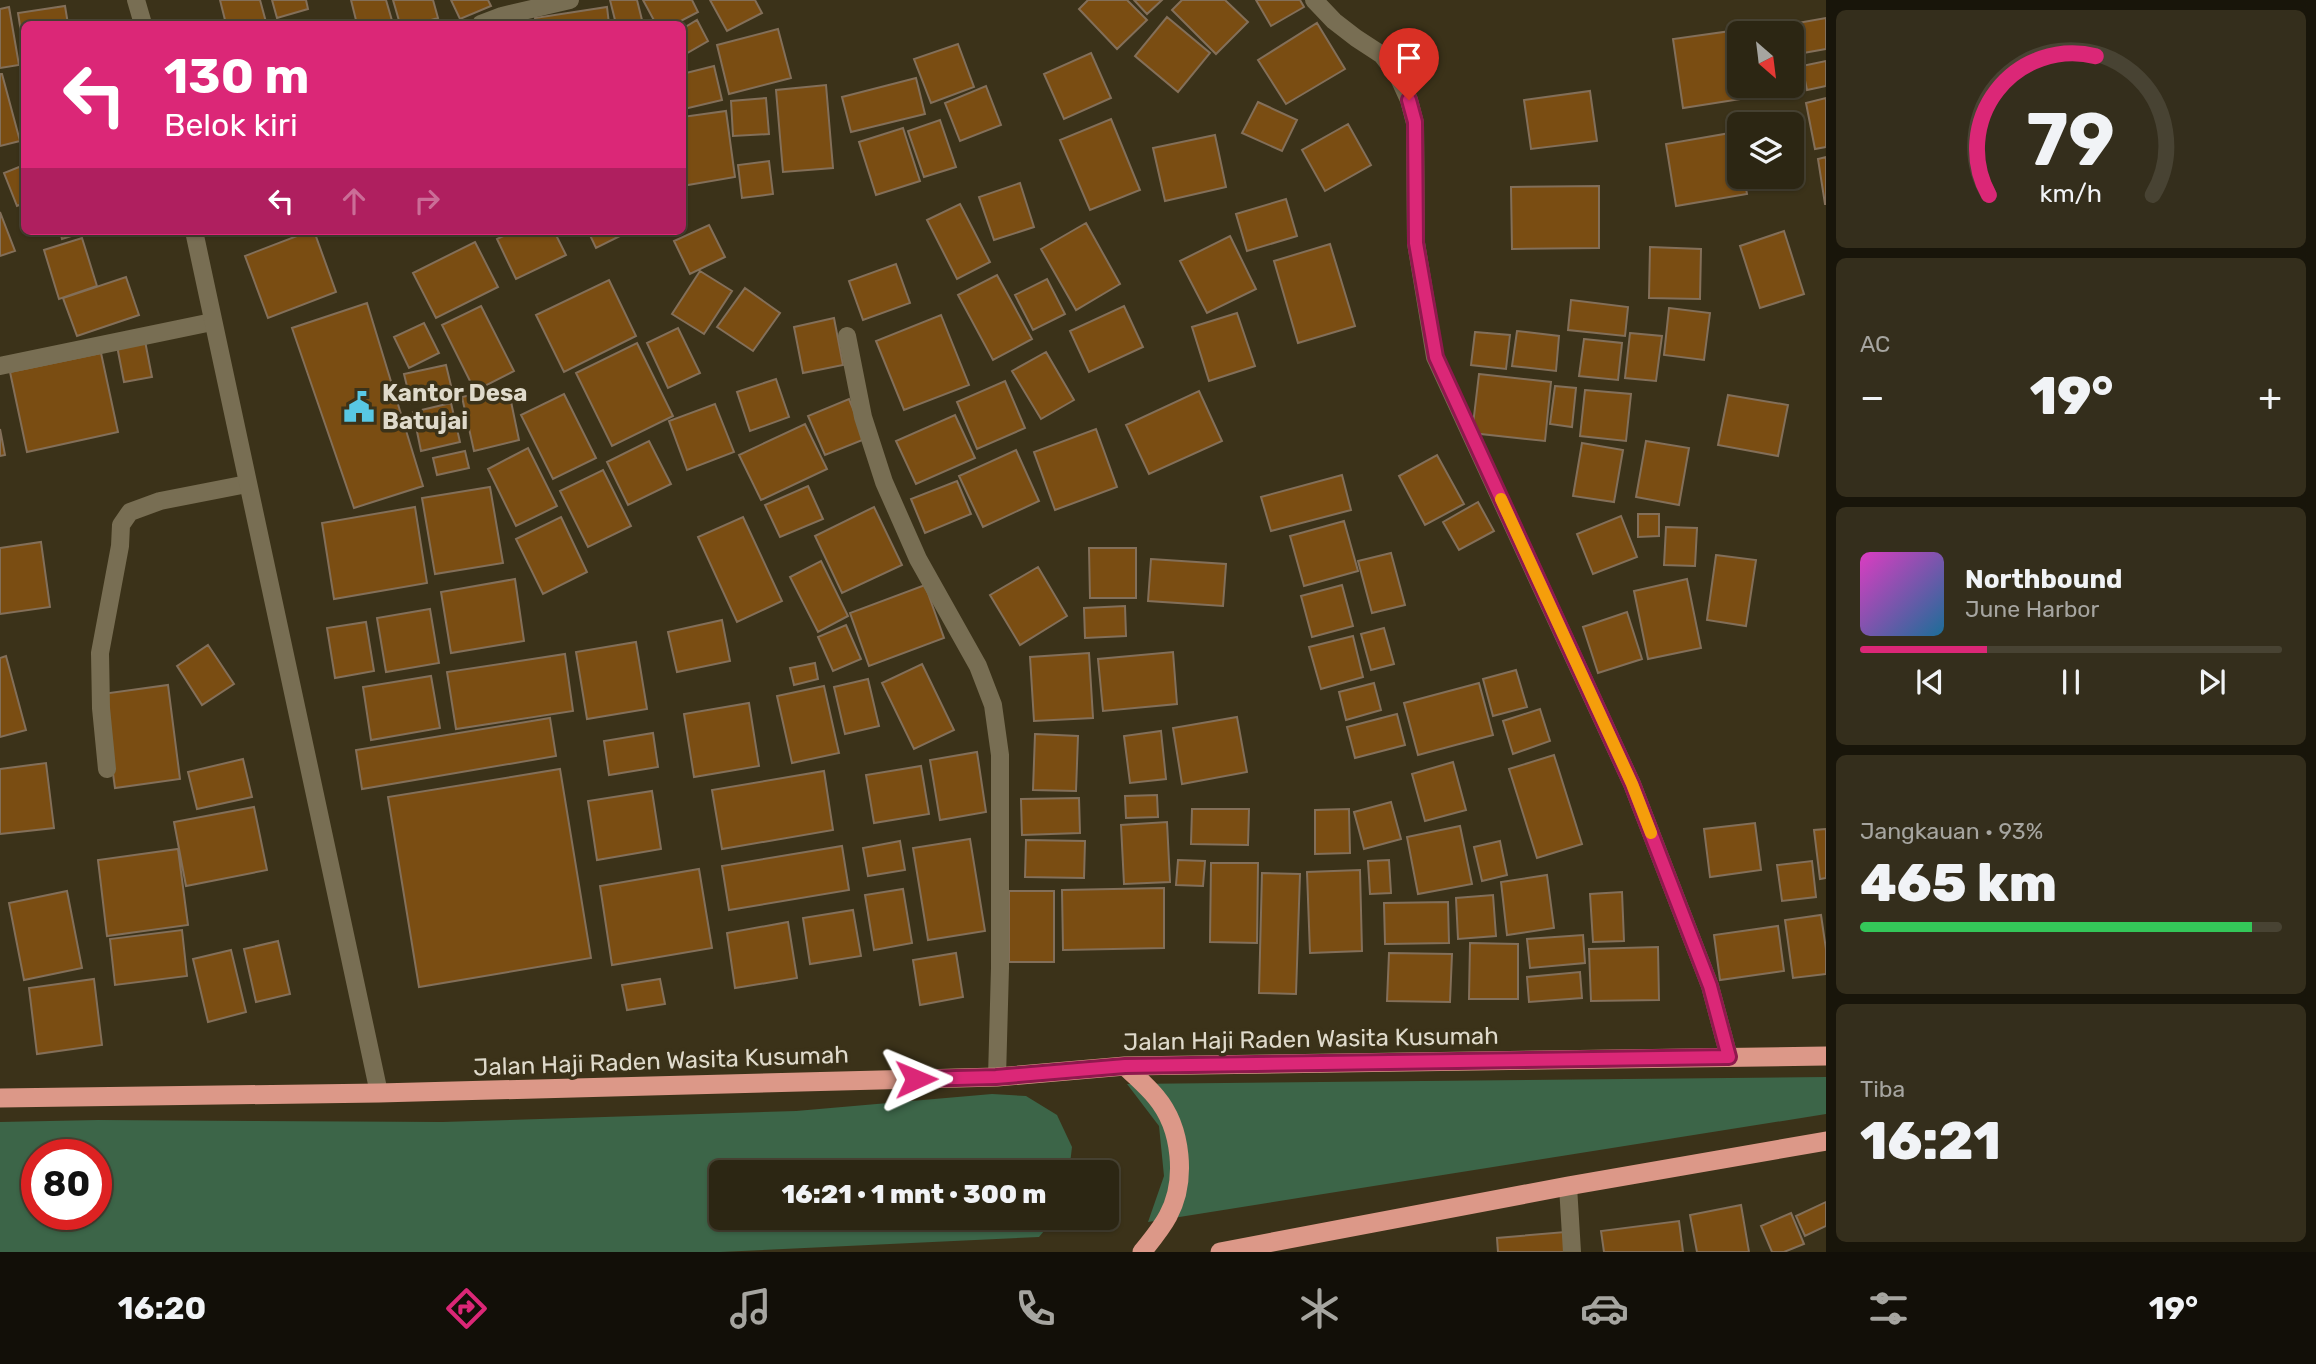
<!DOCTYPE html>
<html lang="id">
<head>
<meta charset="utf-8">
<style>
	:root { --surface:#2c2613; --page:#342e1c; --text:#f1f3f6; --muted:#a6a5a0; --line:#484333; --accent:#db2777 }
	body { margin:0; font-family:Rubik,sans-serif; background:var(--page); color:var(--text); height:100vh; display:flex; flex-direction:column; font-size:26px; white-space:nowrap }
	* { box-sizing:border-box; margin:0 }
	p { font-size:23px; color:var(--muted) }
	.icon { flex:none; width:38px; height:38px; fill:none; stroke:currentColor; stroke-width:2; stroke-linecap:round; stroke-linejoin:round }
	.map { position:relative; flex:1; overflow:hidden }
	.sheet { display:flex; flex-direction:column; gap:10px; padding:10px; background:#18150a; width:490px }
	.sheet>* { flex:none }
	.banner { position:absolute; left:21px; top:21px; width:665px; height:214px; border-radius:10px; box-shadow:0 2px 5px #0004,0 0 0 2px var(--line); background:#db2777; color:#fff; overflow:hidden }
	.needle { width:46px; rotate:152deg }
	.controls { position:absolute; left:1727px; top:21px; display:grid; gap:14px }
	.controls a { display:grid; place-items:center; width:77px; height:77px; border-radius:10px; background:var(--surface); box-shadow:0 2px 5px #0004,0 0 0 2px var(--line); font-size:35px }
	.speed { position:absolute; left:21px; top:1139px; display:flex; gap:14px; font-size:35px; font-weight:700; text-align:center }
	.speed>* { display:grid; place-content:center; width:91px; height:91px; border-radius:50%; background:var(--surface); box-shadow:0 2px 5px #0004,0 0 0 2px var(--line); line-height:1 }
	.speed .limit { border:10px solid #d22; background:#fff; color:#111 }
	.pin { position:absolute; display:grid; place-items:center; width:60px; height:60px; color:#fff; margin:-72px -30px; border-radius:50% 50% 50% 0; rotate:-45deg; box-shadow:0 0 7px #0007 }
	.pin .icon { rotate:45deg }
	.me { position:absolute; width:77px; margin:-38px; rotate:89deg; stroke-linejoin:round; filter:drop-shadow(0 0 5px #0008) }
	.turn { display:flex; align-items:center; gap:24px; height:147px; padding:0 28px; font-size:32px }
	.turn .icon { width:91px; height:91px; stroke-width:2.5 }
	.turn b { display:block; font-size:49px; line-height:60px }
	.lanes { display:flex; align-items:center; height:66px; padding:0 28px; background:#0003; justify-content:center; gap:35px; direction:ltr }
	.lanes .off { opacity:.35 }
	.big { font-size:52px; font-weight:800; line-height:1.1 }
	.sheet .card { flex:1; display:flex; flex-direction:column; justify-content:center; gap:10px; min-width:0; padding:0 24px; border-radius:10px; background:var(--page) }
	.sheet .dial { align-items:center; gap:0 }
	.dial svg { height:182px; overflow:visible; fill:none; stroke:var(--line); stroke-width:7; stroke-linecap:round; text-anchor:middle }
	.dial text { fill:var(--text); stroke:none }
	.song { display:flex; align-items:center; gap:21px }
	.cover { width:84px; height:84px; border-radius:10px; background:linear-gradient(135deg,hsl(310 70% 55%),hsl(200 70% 35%)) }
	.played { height:7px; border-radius:4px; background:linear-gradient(90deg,var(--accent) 30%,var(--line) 30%) }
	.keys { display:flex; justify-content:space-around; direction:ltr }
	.heat { display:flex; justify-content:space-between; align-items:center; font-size:38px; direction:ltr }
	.charge { height:10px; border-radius:5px; background:linear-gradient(90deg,#34c759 93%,var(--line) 0) }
	.trip { position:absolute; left:709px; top:1160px; width:410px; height:70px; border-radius:10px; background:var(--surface); box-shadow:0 2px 5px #0004,0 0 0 2px var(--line); font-weight:800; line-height:70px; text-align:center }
	.dock { display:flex; height:112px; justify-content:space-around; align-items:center; background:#120f08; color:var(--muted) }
	.dock .icon { width:49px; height:49px }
	.dock .active { color:var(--accent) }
	.dock b { font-size:32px; color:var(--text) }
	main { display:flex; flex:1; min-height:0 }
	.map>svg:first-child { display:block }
</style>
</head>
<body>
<main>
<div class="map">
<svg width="1826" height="1252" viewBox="0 0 1826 1252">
	<rect width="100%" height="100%" fill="#3b3219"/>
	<path fill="#3c6548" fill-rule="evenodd" d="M1826 1077V1114L1148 1222 1164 1176 1159 1126 1127 1084Z
		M992 1094 1026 1096 1057 1115 1072 1147 1069 1172H721V1218H1055L1039 1237 720 1252H0V1122L98 1120 442 1122 796 1111ZM37 1155H96V1214H37Z"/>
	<path fill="#7a4d12" stroke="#836f59" stroke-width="2" d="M220 0H260L266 22 257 24H226Z
		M272 0H306L308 9 277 18Z
		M351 0H386L393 24H357Z
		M393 0H433L438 18 417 24H400Z
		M451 0H488L491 6 460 19Z
		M610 0H637L643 24H616Z
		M643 0H692L698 12 675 24H656Z
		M710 0H755L762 13 727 31Z
		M1088 0H1127L1147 20 1117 49 1079 9Z
		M1134 0H1162L1147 14Z
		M1182 0H1225L1248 22 1216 54 1172 10Z
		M1256 0H1300L1304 7 1271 26Z
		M65 6 68 24H24V51L18 13Z
		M9 7 19 65 0 68V9Z
		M607 7 609 24H536L535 18Z
		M1167 17 1210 53 1178 92 1135 56Z
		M1826 18V49L1792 55V33H1771L1770 28Z
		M697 20 708 41 682 56V29Z
		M1317 23 1345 69 1286 104 1258 60Z
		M778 29 791 78 729 94 717 45Z
		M1731 31 1741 99 1683 108 1673 39Z
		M958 44 974 87 931 103 914 59Z
		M1091 53 1111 98 1064 119 1044 74Z
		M1826 61V86L1807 90 1802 66Z
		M714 66 722 100 684 109 682 74Z
		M0 74H2L20 141 0 146Z
		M916 78 925 114 851 132 842 97Z
		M826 85 833 168 783 172 776 90Z
		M986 86 1001 125 960 141 945 103Z
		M1590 91 1597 141 1531 149 1524 100Z
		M766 98 769 134 733 136 731 101Z
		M1826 98V147L1815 149 1806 103Z
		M1258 102 1297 120 1282 151 1242 133Z
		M726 111 735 177 682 186V117Z
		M1111 119 1140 190 1090 210 1060 140Z
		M940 120 956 167 924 177 908 131Z
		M1348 124 1371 165 1325 191 1302 150Z
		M903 128 920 181 876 195 859 142Z
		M1736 132 1740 153V177H1744L1747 194 1676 206 1666 144Z
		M1215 135 1226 187 1165 201 1153 148Z
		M1826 157V204H1825L1818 159Z
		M769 161 773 194 742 198 738 165Z
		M24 165V203L17 206 4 173Z
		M1792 174 1793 183 1751 189 1749 177H1792Z
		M1020 183 1034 227 994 240 979 197Z
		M1599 186V248L1512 249 1511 187Z
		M1286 199 1297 236 1247 251 1236 214Z
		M960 204 990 262 957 279 927 220Z
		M0 212 15 251 0 256Z
		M1086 223 1120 284 1076 310 1041 249Z
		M709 225 725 257 690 274 674 241Z
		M60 231H87L62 239Z
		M310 231H314L336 292 268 318 245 256Z
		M514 231H554L566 255 516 279 497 239Z
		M588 231H630L596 248Z
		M1784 231 1804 294 1760 308 1740 246Z
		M1230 236 1256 289 1207 313 1180 261Z
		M82 238 97 286 59 299 44 250Z
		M475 242 498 287 436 318 413 273Z
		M1330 244 1355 326 1298 343 1274 261Z
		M1650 247 1701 249 1700 299 1649 298Z
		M896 264 910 303 863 320 849 281Z
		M700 271 732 291 704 334 672 314Z
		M997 275 1032 339 993 360 958 295Z
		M126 277 139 315 77 336 63 298Z
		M1047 279 1065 314 1033 330 1015 295Z
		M609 280 636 336 564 372 536 315Z
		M745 288 780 313 753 351 717 327Z
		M1571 300 1628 307 1625 336 1568 330Z
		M367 303 423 486 354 508 292 328Z
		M481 306 514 371 475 391 442 325Z
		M1124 306 1143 347 1089 372 1070 331Z
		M1669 308 1710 313 1704 360 1664 355Z
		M1237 313 1255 366 1209 381 1192 327Z
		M941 315 969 385 904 410 876 341Z
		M834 318 843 365 803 373 794 327Z
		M424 323 439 353 409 368 394 337Z
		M678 328 700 373 668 388 647 343Z
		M1517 331 1559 336 1556 371 1512 366Z
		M1475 332 1510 335 1506 369 1471 365Z
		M1630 333 1662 336 1656 381 1625 378Z
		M1584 339 1622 343 1618 380 1579 376Z
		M145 341 152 377 124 382 117 346Z
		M637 343 673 416 612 446 576 373Z
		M1046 352 1074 400 1041 419 1012 371Z
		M101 353 118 432 27 452 10 372Z
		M446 365 453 394 411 403 404 374Z
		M1479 374 1551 382 1545 441 1472 433Z
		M776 379 789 417 750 431 737 392Z
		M1005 381 1025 428 977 449 957 402Z
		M1555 386 1576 388 1572 427 1550 424Z
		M508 387 519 440 474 451 462 397Z
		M1585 390 1631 394 1626 441 1580 436Z
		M1199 391 1222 441 1149 474 1126 425Z
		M564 394 596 458 553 479 521 415Z
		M1728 395 1788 405 1778 456 1718 445Z
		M849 399 865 439 825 455 808 416Z
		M451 403 460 442 421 451 413 412Z
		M715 404 734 452 687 470 669 421Z
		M955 415 975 458 916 484 896 441Z
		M805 424 827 469 761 500 739 455Z
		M0 429 5 455 0 456Z
		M1096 429 1117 487 1055 510 1034 452Z
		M649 441 671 484 628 505 607 462Z
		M1646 441 1689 448 1679 505 1636 497Z
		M1582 443 1623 450 1614 502 1573 496Z
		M528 448 557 506 516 526 488 469Z
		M1016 450 1039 501 983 527 959 476Z
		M465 451 469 468 437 475 433 458Z
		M1437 455 1464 504 1425 525 1399 476Z
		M603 470 631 526 588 547 560 491Z
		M1342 475 1351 510 1271 531 1261 497Z
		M957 481 971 514 925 533 911 499Z
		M808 486 823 519 780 537 765 505Z
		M490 487 503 563 435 574 422 498Z
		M1478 502 1494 531 1459 550 1443 522Z
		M415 507 427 583 334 599 322 523Z
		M874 507 902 565 842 593 815 536Z
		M1638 514H1659V536L1638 537Z
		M1621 516 1637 557 1593 574 1577 534Z
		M561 517 587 572 543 594 516 539Z
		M743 517 782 601 737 622 698 537Z
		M1344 521 1358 571 1304 586 1290 536Z
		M1666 527 1697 528 1695 566 1664 565Z
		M41 542 50 607 0 614V548Z
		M1089 548H1136V598H1090Z
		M1391 553 1405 605 1372 613 1358 561Z
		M1716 555 1756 560 1746 626 1707 620Z
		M1151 559 1226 564 1223 606 1148 601Z
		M821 561 848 616 818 632 790 577Z
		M1038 567 1067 616 1020 645 990 595Z
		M515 579 524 641 451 653 441 592Z
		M1687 579 1701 648 1648 659 1634 591Z
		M925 585 944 638 869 666 850 613Z
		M1342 585 1353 626 1312 637 1301 596Z
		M1125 606 1126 636 1085 638 1084 608Z
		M430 609 439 663 386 672 377 618Z
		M1627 612 1642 659 1598 673 1583 627Z
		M722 620 730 661 677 672 668 632Z
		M366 622 374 671 335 678 327 628Z
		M846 625 861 659 833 671 818 637Z
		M1384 628 1394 664 1371 670 1361 634Z
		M1353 636 1363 677 1321 689 1309 647Z
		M636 642 647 709 587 719 576 652Z
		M208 645 234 684 202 705 177 666Z
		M1173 652 1177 704 1103 711 1098 659Z
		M1089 653 1093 718 1034 721 1030 657Z
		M565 654 573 711 456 729 447 672Z
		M6 656 26 730 0 737V658Z
		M815 663 818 679 794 685 790 668Z
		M922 664 954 730 914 749 882 683Z
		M1516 670 1527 707 1493 716 1483 679Z
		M431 676 440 728 371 740 363 687Z
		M868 679 879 726 845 734 834 687Z
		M1374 683 1381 710 1346 720 1339 692Z
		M1479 683 1493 735 1418 755 1404 703Z
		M168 685 180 779 115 788 102 694Z
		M824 686 839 753 792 763 777 696Z
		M749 703 759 766 694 777 684 714Z
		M1540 709 1550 741 1513 754 1503 721Z
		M1397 714 1405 745 1355 758 1347 727Z
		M1237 717 1247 772 1182 784 1173 728Z
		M550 718 556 756 362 789 356 750Z
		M1161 731 1166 779 1130 783 1124 736Z
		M653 733 658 767 609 775 604 741Z
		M1035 734 1078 736 1076 791 1033 790Z
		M977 752 986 812 940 820 930 760Z
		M1554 755 1582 844 1537 858 1509 769Z
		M243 759 252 797 197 809 188 772Z
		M1453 762 1466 810 1425 821 1412 774Z
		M46 763 54 828 0 834V769Z
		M921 766 929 814 874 823 866 775Z
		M560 769 591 958 419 987 388 797Z
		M824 771 833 830 722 849 712 790Z
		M652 791 661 849 597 860 588 801Z
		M1157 795 1158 817 1126 818 1125 796Z
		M1079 798 1080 833 1022 835 1021 799Z
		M1391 802 1401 839 1364 849 1354 812Z
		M254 807 267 870 186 886 174 822Z
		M1192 809H1249L1248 845 1191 844Z
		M1349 809 1350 853 1315 854V810Z
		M1167 822 1170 882 1124 884 1121 825Z
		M1755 823 1761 870 1710 877 1704 829Z
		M1460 826 1472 884 1418 894 1407 837Z
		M1826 829V878L1820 879 1814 830Z
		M970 839 985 931 928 940 913 848Z
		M1026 840 1085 841 1084 878 1025 877Z
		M900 841 905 870 868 876 863 848Z
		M1500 841 1507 875 1482 881 1474 847Z
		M842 846 849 890 729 910 722 866Z
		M178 849 188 925 107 936 98 860Z
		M1178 860 1205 861 1203 886 1176 885Z
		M1389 860 1391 893 1370 894 1368 861Z
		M1812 861 1816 897 1782 901 1777 865Z
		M1211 863H1258L1257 943 1210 942Z
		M699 869 712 948 612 965 600 886Z
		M1360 870 1362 951 1310 953 1307 872Z
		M1262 873 1300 874 1296 994 1259 993Z
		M1547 875 1554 928 1507 935 1501 882Z
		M1164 888V948L1063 950 1062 890Z
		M903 889 912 943 874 950 865 895Z
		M67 891 82 968 24 980 9 903Z
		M1009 891H1054V962H1009Z
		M1622 892 1624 941 1593 942 1590 894Z
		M1493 895 1496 936 1458 939 1456 898Z
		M1448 902 1449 943 1385 944 1384 903Z
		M853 910 861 956 810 964 803 918Z
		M1821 915 1826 949V974L1793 978 1785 920Z
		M788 922 797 978 735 988 727 933Z
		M1778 926 1784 971 1720 980 1714 935Z
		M182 930 187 976 115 985 110 939Z
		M1583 935 1585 963 1530 968 1527 939Z
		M278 941 290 994 256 1002 244 949Z
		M1470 943 1518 944V999H1469Z
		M1658 947 1659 1000 1591 1001 1589 949Z
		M231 950 246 1012 208 1022 193 959Z
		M956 953 963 997 920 1005 913 960Z
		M1389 953 1452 954 1450 1002 1387 1001Z
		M1580 972 1582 998 1529 1002 1527 977Z
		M94 979 102 1045 37 1054 29 988Z
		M660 979 665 1004 627 1010 622 985Z
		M1826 1202V1226L1805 1236 1796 1216Z
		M1741 1205 1749 1252H1697L1690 1215Z
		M1791 1213 1804 1244 1784 1252H1772L1761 1226Z
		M1679 1221 1683 1252H1604L1601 1231Z
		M1565 1232 1567 1252H1498L1497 1238Z"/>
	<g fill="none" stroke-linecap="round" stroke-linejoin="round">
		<path stroke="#786e53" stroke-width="18" d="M1314 0 1334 21 1356 38 1382 55 1398 76 1409 100 1415 123 1416 243 1435 357 1632 784 1710 986 1729 1057
			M481 24 502 16 570 0
			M847 336 863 417 884 482 918 559 978 666 993 705 1000 755V968L997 1077
			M0 366 212 322
			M107 769 101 708 100 653 120 546 121 525 130 512 160 501 247 484
			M1568 1186 1572 1252"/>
		<path stroke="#786e53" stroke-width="18" d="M136 0 143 24
			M194 231 379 1093"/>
		<path stroke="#dc9888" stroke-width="19" d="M1125 1066C1135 1076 1147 1086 1156 1097 1182 1128 1187 1181 1168 1216 1161 1229 1151 1241 1142 1252
			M0 1098 379 1093 997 1077 1125 1066 1826 1056
			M1220 1252 1568 1186 1826 1141"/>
	</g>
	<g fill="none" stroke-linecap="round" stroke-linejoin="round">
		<defs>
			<path id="route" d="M916 1079 996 1077 1125 1066 1729 1057 1710 986 1632 784 1436 357 1416 243 1415 122 1409 100"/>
		</defs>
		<use href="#route" stroke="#8e194d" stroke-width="18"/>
		<use href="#route" stroke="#db2777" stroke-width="12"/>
		<path stroke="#f59e0b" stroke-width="12" d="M1501 499 1632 784 1651 833"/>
	</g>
	<defs>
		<symbol id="civic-bare" viewBox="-9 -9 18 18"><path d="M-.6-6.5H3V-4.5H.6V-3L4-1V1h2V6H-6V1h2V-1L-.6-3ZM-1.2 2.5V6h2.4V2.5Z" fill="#58c8e4" stroke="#3b3219" stroke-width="2.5" paint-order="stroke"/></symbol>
	</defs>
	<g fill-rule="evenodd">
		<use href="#civic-bare" x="337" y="385" width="44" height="44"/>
	</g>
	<g text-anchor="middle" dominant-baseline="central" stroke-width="7" stroke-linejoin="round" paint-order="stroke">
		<g font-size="24" font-weight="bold" fill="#dfdacb" stroke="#3b3219" text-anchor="start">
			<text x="382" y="393">Kantor Desa<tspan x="382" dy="28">Batujai</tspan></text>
		</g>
		<g font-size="24" fill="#dfdacb" stroke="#3b3219">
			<text transform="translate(1311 1039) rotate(-1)">Jalan Haji Raden Wasita Kusumah</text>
			<text transform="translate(661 1061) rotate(-2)">Jalan Haji Raden Wasita Kusumah</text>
		</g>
	</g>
</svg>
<div class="controls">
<a><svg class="needle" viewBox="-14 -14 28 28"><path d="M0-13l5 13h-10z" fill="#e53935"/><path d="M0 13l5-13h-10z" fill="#a6a5a0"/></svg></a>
<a><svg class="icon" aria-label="layers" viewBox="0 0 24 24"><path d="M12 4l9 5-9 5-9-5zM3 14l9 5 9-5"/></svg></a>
</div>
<div class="speed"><div class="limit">80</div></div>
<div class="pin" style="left:1409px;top:100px;background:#d93025"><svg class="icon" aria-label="arrive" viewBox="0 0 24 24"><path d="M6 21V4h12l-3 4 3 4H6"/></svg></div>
<svg class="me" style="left:916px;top:1079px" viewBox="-20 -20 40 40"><path d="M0-17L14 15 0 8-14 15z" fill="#db2777" stroke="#fff" stroke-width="4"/></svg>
<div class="trip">16:21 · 1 mnt · 300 m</div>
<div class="banner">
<div class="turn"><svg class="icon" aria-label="left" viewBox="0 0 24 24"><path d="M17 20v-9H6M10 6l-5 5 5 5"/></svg><div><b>130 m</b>Belok kiri</div></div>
<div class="lanes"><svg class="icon" aria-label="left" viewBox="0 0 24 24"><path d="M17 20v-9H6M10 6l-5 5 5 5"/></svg><svg class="icon off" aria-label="ahead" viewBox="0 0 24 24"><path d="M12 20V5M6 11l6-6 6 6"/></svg><svg class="icon off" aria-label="right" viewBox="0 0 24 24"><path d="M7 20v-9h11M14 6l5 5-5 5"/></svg></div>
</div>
</div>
<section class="sheet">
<div class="card dial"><svg viewBox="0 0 100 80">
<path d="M14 69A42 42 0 1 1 86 69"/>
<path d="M14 69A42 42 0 0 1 61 8" stroke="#db2777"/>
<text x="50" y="56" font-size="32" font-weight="700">79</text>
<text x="50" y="72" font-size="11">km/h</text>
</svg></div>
<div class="card"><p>AC</p>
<div class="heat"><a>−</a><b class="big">19°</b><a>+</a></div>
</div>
<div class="card">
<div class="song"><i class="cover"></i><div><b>Northbound</b><p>June Harbor</p></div></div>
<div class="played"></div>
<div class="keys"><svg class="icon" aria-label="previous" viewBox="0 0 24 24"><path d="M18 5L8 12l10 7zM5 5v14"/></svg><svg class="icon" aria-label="pause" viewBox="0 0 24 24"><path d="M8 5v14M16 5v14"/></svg><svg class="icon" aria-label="next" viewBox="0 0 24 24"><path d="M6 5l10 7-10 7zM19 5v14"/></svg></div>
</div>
<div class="card"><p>Jangkauan · 93%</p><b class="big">465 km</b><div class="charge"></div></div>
<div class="card"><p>Tiba</p><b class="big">16:21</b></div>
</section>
</main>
<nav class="dock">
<b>16:20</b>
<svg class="icon active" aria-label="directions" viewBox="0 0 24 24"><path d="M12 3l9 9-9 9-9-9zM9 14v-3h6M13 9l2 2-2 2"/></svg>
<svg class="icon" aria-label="music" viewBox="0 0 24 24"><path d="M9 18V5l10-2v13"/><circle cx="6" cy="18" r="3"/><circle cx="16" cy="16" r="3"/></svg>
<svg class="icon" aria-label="phone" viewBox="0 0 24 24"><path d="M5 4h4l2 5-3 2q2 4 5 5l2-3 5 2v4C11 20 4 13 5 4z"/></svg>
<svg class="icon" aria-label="climate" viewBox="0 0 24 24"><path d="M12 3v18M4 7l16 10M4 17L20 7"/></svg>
<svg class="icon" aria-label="car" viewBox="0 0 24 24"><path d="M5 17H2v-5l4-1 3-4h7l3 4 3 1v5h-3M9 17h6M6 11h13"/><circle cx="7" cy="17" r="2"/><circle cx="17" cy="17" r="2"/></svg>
<svg class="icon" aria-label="filters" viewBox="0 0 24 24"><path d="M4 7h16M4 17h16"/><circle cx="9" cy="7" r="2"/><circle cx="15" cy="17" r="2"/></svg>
<b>19°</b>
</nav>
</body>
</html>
